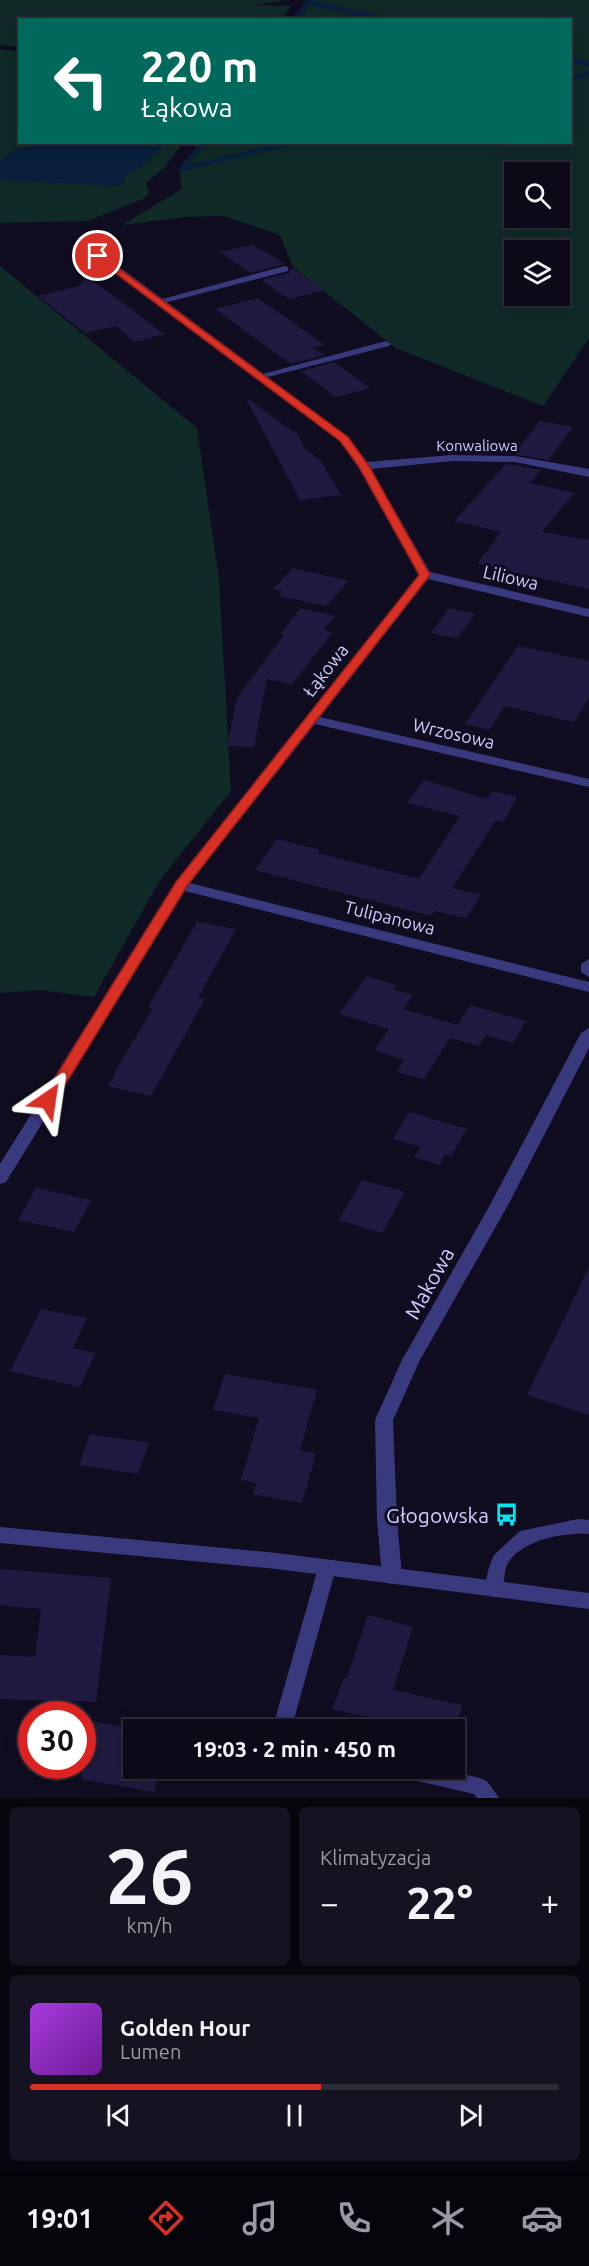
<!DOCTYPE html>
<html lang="pl">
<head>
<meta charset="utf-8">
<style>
	:root { --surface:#0c0a18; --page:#151321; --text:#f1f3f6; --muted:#9a9aa2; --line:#2c2b37; --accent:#d93025 }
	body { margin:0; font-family:Ubuntu,sans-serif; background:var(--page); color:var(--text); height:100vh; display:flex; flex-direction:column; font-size:22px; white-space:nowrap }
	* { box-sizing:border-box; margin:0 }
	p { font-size:20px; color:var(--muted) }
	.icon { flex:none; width:33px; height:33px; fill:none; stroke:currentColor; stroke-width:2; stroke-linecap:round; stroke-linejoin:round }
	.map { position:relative; height:1798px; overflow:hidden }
	.sheet { display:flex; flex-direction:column; gap:9px; padding:9px; background:#07060d; flex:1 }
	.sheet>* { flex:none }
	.banner { position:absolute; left:18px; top:18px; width:554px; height:126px; border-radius:0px; box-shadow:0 3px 15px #0003,0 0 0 2px var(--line); background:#00695c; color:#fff; overflow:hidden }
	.controls { position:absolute; left:504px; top:162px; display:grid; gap:12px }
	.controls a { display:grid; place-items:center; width:66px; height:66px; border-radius:0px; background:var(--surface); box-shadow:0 3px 15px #0003,0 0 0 2px var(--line); font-size:30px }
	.speed { position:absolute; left:18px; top:1701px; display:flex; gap:12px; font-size:30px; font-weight:700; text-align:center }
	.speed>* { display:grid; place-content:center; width:78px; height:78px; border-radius:50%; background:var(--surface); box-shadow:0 3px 15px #0003,0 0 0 2px var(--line); line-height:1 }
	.speed .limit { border:9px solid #d22; background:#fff; color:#111 }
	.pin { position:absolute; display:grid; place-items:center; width:51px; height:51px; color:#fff; margin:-26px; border:3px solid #fff; border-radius:50%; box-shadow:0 2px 6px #0007 }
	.me { position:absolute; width:66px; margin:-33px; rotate:32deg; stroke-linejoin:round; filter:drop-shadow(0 0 4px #0008) }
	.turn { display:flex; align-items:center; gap:21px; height:126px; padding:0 24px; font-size:27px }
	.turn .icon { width:78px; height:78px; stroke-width:2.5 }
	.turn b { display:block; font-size:42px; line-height:51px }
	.big { font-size:45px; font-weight:600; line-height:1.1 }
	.sheet .widget { flex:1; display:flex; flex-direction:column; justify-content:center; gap:9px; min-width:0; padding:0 21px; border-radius:9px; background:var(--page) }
	.sheet .dial { align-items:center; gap:0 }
	.dial b { font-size:78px; line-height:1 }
	.song { display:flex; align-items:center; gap:18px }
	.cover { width:72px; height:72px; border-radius:9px; background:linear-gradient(135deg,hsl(280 70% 55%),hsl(280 70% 35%)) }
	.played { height:6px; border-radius:3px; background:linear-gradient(90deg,var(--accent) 55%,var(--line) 55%) }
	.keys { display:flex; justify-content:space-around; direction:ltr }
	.heat { display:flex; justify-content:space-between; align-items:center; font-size:33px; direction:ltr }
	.sheet .tiles { flex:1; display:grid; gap:9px; grid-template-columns:1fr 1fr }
	.widget:last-child { grid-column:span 2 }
	.trip { position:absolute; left:123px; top:1719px; width:342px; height:60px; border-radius:0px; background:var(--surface); box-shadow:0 3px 15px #0003,0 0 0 2px var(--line); font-weight:600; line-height:60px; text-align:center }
	.menu { display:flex; height:96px; justify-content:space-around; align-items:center; background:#05040a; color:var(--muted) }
	.menu .icon { width:42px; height:42px }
	.menu .on { color:var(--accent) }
	.menu b { font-size:27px; color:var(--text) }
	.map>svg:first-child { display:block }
</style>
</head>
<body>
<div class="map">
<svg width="589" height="1798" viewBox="0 0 589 1798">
	<rect width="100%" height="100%" fill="#100d20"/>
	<path fill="#102a28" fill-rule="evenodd" d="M0 0H288L254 5 292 6 281 19 20 20 19 47 0 45Z
		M307 0H589V338L543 406 396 348 293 267 280 235 224 216 185 217 122 225 182 189 180 173 203 143 570 142V20L293 19ZM514 172H560V218H514ZM514 250H560V296H514Z
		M0 49 19 51 20 142 54 143 15 149 0 161Z
		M166 143H183L165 167 146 183 149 193 143 199 87 221 0 223V180L122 186 125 176 142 166Z
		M0 266 197 428 219 579 231 791 160 880 94 997 40 990 0 993Z"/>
	<path fill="#0a1f3c" d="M54 143V142L166 143 142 166 125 176 122 186 0 180V161L15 149Z"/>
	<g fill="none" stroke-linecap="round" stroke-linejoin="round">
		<path stroke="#0a1f3c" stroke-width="5" d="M297 20 309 2 387 20
			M570 60 589 64
			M570 79 589 74
			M181 169 297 142
			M181 169 204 142"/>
	</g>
	<path fill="#201a40" d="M252 245 271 255 285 264 250 273 220 252Z
		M290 267 325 290 289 299 261 280 289 273Z
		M87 275 95 282 164 334 135 342 116 326 85 333 38 296 79 286Z
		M258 298 325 345 313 348 324 355 291 364 215 309Z
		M334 362 370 388 336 397 301 371Z
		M245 397 298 435 305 449 320 460 341 495 300 500Z
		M540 421 573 427 548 460 514 454Z
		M506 464 541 470 530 483 574 493 542 532 589 540V589L477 564 501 532 454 521Z
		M293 568 349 581 326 606 279 596 283 591 273 589Z
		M301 608 335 616 323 630 333 632 292 684 267 679 254 747 227 746 237 698 284 635 280 634Z
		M449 608 475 614 457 638 431 633Z
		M518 646 589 661V698L574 722 505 706 489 730 465 724Z
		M424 780 487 799 492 791 517 797 503 822 496 820 452 888 481 895 466 918 435 911 431 916 255 870 277 839 320 850 318 853 419 879 460 816 407 803Z
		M197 922 236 929 198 998 205 999 151 1096 108 1086 116 1073H114L153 1008 148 1007Z
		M367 976 396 985 393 989 413 995 403 1009 458 1025 424 1079 397 1072 404 1060 374 1050 389 1029 339 1014Z
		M470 1005 526 1021 513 1043 486 1035 479 1046 450 1038Z
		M409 1112 467 1129 451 1156 445 1154 440 1165 414 1157 421 1147 393 1139Z
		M362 1180 405 1192 382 1233 339 1220Z
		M36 1188 91 1200 74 1232 18 1220Z
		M589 1267V1415L527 1395Z
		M41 1309 87 1318 73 1348 96 1353 80 1387 10 1371Z
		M225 1374 317 1390 300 1450 316 1453 302 1503 253 1494 256 1483 241 1480 259 1418 213 1410Z
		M90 1434 149 1443 138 1474 79 1465Z
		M0 1569 111 1578 96 1702 0 1699V1655L35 1657 41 1609 0 1605Z
		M368 1615 413 1627 393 1690 462 1705 456 1730H423L332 1709 344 1678H347Z
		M82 1719 139 1730H134V1768H161L154 1792 82 1779Z"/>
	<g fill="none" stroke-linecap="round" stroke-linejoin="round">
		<path fill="#393a7e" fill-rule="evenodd" d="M285 266 288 267V271L160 304 155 301Z
			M386 341 391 344 389 346 260 379 255 376Z
			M578 1519 589 1520V1534C565 1532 521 1540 508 1563 503 1572 505 1586 500 1595L494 1597 488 1595C483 1585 489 1565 494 1555L520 1531Z
			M327 1561 333 1563 336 1568 291 1730H272L318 1568 321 1563Z
			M387 1768H436L480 1778 487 1781 499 1798H477L474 1794 396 1776 389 1774Z"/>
		<path fill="#393a7e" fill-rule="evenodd" d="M94 254H102L348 437 367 462 452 455 515 456 589 469V477L515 462 452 461 371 469 430 572 589 609V617L428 579 320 717 589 779V787L315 724 190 883 589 982V992L185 891 6 1182 0 1184V1164L176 882 419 575 358 467 340 441 94 258Z
			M589 959V977L581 972V964Z
			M589 1028V1048L508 1205 420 1360 393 1420 397 1520 402 1576 399 1582 392 1584 385 1582 382 1576 377 1520 375 1420 402 1360 490 1205 581 1033Z"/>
		<path fill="#393a7e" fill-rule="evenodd" d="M0 1527 277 1553 589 1593V1609L277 1569 0 1543Z"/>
	</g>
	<path fill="#d93025" stroke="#8d1f18" stroke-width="1.5" d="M98 253 348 437 369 466 430 575 187 886 54 1103 48 1105 41 1100 176 882 419 575 359 467 340 441 95 258 93 256Z"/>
	<defs>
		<symbol id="bus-bare" viewBox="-9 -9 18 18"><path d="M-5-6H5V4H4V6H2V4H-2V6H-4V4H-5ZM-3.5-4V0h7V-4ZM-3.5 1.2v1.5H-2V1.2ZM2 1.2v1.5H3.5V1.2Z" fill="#05e5f2" stroke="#100d20" stroke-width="2.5" paint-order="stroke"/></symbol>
	</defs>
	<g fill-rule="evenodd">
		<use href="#bus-bare" x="490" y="1498" width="33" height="33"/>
	</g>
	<g text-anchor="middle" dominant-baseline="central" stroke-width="6" stroke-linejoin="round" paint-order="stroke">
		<g font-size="15" fill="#d0cdfe" stroke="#100d20">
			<text x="477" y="445">Konwaliowa</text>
		</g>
		<g font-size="18" fill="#d0cdfe" stroke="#100d20">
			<text transform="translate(511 577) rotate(13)">Liliowa</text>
			<text transform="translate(325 670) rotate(-52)">Łąkowa</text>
			<text transform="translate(454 733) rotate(13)">Wrzosowa</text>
			<text transform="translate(390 917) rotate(14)">Tulipanowa</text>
		</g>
		<g font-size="21" fill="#d0cdfe" stroke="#100d20">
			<text transform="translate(429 1283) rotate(-61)">Makowa</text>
		</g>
		<g font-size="21" fill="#d0cdfe" stroke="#100d20" text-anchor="end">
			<text x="489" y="1515">Głogowska</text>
		</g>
	</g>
</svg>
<div class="controls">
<a><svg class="icon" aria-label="search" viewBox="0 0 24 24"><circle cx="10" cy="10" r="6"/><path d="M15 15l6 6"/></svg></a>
<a><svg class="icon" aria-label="layers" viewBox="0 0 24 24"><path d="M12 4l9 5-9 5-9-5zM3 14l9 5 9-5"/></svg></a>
</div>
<div class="speed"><div class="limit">30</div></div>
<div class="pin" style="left:98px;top:256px;background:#d93025"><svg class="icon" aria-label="arrive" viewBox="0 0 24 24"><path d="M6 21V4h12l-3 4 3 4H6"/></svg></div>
<svg class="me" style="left:48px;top:1100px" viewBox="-20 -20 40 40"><path d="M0-17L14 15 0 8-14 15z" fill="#d93025" stroke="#fff" stroke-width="4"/></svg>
<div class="trip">19:03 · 2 min · 450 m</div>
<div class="banner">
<div class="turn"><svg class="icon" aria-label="left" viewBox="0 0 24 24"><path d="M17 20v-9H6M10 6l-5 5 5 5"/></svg><div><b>220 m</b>Łąkowa</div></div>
</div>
</div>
<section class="sheet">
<div class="tiles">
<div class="widget dial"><b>26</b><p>km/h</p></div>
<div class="widget"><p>Klimatyzacja</p>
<div class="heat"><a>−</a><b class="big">22°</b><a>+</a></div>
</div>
<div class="widget">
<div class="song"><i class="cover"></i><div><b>Golden Hour</b><p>Lumen</p></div></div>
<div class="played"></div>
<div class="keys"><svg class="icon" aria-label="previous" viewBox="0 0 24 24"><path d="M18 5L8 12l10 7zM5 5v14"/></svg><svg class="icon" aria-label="pause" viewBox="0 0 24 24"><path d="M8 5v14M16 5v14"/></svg><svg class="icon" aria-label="next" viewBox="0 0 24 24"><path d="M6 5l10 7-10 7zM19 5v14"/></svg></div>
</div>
</div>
</section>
<nav class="menu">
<b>19:01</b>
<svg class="icon on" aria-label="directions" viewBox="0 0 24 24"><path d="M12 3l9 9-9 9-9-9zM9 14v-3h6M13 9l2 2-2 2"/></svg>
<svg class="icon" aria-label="music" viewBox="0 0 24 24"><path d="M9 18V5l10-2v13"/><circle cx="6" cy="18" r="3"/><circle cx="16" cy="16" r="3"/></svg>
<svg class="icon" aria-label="phone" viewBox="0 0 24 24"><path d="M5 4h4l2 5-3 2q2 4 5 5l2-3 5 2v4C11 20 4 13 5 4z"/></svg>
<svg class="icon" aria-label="climate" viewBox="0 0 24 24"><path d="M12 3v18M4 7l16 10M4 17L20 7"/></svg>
<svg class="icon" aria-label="car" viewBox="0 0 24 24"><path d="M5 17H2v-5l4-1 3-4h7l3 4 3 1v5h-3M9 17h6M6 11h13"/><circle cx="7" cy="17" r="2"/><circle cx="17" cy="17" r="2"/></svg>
</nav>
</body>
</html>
